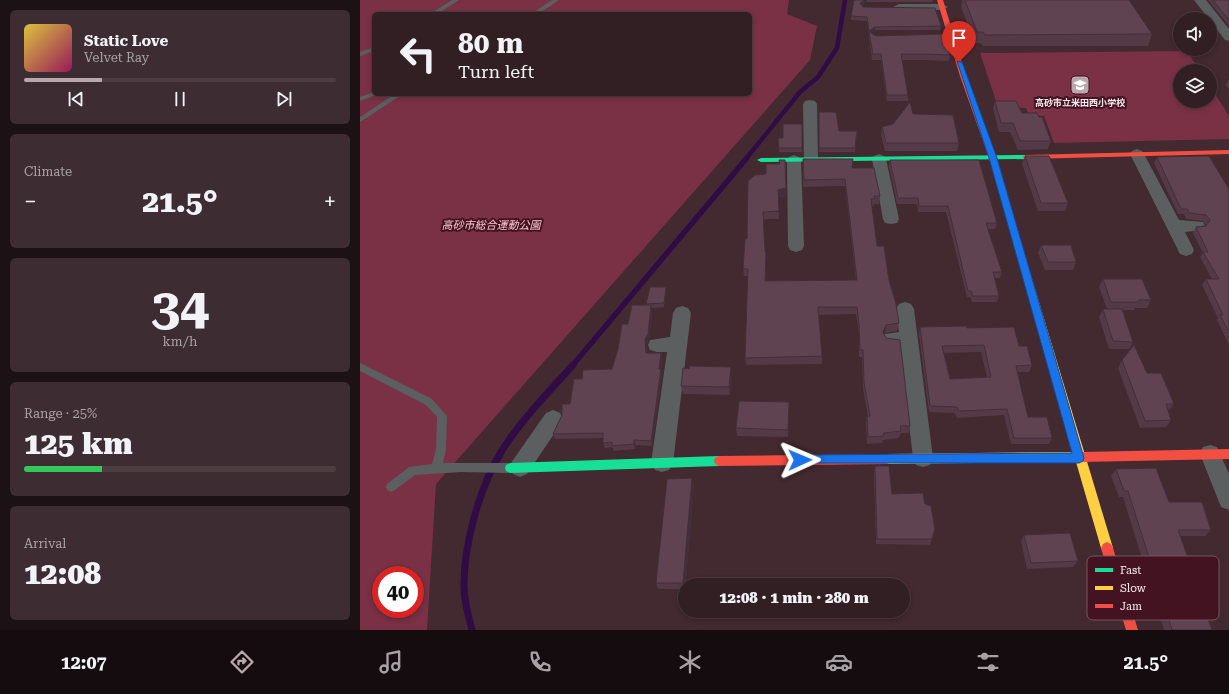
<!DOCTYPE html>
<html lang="en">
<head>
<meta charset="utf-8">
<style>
	:root { --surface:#321f24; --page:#3d2c31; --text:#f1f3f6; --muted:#a8a2a6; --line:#4d3d41; --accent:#baa8ac }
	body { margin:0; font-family:"Roboto Serif","Noto Sans JP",serif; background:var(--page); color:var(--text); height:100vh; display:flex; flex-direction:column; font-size:15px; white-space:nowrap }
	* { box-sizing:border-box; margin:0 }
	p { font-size:13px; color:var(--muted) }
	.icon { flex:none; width:22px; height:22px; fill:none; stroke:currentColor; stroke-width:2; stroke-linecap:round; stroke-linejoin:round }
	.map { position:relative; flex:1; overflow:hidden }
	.drawer { display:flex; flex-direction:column; gap:10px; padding:10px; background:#1c1114; width:360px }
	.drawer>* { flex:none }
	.banner { position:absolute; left:12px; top:12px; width:380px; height:84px; border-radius:6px; box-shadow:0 2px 6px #0003,0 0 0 1px var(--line); background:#321f24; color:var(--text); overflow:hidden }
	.fabs { position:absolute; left:813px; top:12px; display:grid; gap:8px }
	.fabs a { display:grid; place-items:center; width:44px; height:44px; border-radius:50%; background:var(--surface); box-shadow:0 2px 6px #0003,0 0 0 1px var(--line); font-size:20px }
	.speed { position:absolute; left:12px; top:566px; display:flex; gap:8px; font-size:20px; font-weight:700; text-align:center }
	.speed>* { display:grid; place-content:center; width:52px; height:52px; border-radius:50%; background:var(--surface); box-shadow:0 2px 6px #0003,0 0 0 1px var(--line); line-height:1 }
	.speed .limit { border:6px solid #d22; background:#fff; color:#111 }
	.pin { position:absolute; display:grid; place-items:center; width:34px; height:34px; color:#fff; margin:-41px -17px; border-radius:50% 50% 50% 0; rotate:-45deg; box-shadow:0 0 4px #0007 }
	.pin .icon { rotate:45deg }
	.me { position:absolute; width:44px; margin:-22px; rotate:89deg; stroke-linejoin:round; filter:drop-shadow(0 0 3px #0008) }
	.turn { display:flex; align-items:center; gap:14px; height:84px; padding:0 20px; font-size:18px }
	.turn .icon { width:52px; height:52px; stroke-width:2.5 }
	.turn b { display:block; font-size:28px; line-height:34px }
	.big { font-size:30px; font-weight:800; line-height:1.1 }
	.drawer .tile { flex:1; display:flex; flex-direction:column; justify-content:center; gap:6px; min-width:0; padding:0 14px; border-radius:6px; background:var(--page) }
	.drawer .dial { align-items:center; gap:0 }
	.dial b { font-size:52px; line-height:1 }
	.song { display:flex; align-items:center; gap:12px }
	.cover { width:48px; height:48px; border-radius:6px; background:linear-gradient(135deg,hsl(50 70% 55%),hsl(330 70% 35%)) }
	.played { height:4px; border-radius:2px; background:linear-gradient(90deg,var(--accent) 25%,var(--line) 25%) }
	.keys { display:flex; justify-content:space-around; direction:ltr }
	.heat { display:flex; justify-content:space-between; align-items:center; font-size:22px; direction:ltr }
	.charge { height:6px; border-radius:3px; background:linear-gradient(90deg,#34c759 25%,var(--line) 0) }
	.trip { position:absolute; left:318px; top:578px; width:232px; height:40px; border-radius:20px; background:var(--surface); box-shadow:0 2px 6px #0003,0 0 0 1px var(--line); font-weight:800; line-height:40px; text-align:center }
	.menu { display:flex; height:64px; justify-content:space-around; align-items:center; background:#140c0e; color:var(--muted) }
	.menu .icon { width:28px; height:28px }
	.menu .active { color:var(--accent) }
	.menu b { font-size:18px; color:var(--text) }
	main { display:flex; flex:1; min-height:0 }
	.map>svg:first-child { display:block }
</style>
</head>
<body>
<main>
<section class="drawer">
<div class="tile">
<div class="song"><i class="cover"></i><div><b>Static Love</b><p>Velvet Ray</p></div></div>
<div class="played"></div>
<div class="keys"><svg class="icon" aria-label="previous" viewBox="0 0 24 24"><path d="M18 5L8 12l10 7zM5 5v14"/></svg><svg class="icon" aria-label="pause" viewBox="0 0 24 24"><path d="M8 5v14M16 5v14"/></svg><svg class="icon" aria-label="next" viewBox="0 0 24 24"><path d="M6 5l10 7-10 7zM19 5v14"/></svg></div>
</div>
<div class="tile"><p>Climate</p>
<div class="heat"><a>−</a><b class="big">21.5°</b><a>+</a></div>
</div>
<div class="tile dial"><b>34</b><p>km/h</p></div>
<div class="tile"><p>Range · 25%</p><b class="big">125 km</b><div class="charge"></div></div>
<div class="tile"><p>Arrival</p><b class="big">12:08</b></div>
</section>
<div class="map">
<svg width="869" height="630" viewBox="0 0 869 630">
	<rect width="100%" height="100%" fill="#432930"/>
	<path fill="#7a3145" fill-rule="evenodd" d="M0 0H429L427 14 457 26 450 60 76 484 67 630H0ZM14 14H390V94H14ZM21 575H55V609H21Z
		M827 51 840 71H820V101H850V86L869 116V139L694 143 684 116 669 115 666 108 638 107 620 53Z"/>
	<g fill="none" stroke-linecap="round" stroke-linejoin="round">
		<path stroke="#300c46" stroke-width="4.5" d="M385 160 440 92 458 77 477 48 485 0"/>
		<path stroke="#300c46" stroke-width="5.5" d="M212 366 386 159"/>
		<path stroke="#300c46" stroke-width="7" d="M112 630C108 615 104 601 104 585 104 543 120 485 143 449 162 419 189 392 213 365"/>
		<path fill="#5b5f60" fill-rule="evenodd" d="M92 0H99L77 14H70Z
			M192 0H199L178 14H171Z
			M14 47V51L0 56V52Z
			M14 92V94H18L0 101V97Z
			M35 94H43L0 122V117Z
			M0 363 72 399 87 416 86 449 83 463H148L152 465 153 468 152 471 148 473 101 472 55 475 35 490 31 492 27 490 26 487 27 484 49 467 72 464 76 449 77 417 66 405 0 371Z"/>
		<path fill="#5b5f60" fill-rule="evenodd" d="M834 0H846L869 29V41L865 40Z
			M539 4H582L588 7 582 10 535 9 533 7Z
			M450 100 455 101 457 104 458 160 456 163H446L444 160 443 104 445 101Z
			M777 149 782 151 784 154 819 220 843 222 845 226 843 230 825 232 834 250 832 254 826 256 820 254 770 154 772 151Z
			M519 154 524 156 526 159 539 219 537 223 531 224 525 223 523 219 512 159 514 156Z
			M434 155 439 157 441 160 444 246 442 250 436 252 430 250 428 246 427 160 429 157Z
			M545 302 551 304 554 309 573 458 570 465 563 467 556 465 553 458 540 346 525 344 523 339 525 334 539 332 536 309 539 304Z
			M322 306 328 308 331 313 313 463 309 470 302 472 295 470 291 463 307 352H297L290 350 288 345 290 340 310 337 313 313 316 308Z
			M193 410 200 413 203 419 200 425 167 474 160 477 153 474 149 467 153 460 186 413Z
			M850 445 857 447 869 474V510L861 507 840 454 843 447Z"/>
		<path fill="#16e098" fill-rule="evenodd" d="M666 155 670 157 669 159 401 162 397 160 401 158Z
			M359 456 363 458 364 461 363 464 359 466 150 473 146 471 145 468 146 465 150 463Z"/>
		<path fill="#ffcf43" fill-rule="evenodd" d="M666 269 670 272 753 548 751 552 747 554 743 552 741 548 716 462 527 464 523 462 522 459 523 456 527 454 714 452 662 272Z"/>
		<path fill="#f24e42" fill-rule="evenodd" d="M577 0H583L606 76 637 158 670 272 669 274 666 275 662 272 629 158 600 76Z
			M869 150V154L666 159 662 157 666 155Z
			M869 449V459L720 462 716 460 715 457 716 454 720 452Z
			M527 454 531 456 532 459 531 462 527 464 359 466 355 464 354 461 355 458 359 456Z
			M747 542 751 544 753 548 778 630H766L741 548 743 544Z"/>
	</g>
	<path fill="#533a46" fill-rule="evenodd" d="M494 0H573L572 2H507L502 5 503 7 581 26 580 30H515L511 33 516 36 590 55 589 61 564 60H542L548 95V101H527L521 60H512L507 21 491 20Z
		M602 0H769L792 34 788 46H623L621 43H615L601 7Z
		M848 0H869V26Z
		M869 78V90L866 85Z
		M635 101 662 113 679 117 691 141 688 149 658 150 650 132H639L633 109Z
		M459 112 479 131H497L495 152H459Z
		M553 114 599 143 597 151H525L521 135 522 127 533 124Z
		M442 124V152H419L418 138H423Z
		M665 156 708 203 705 211H678L662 164Z
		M797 157 869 189V345L857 320 858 318 842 285 846 279H852L840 257 843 253 833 233 836 227 846 225 843 221 826 219 824 214H818L794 163Z
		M443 159 493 168 520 196 519 204H514V206H512L517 246 529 280 539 323 537 331 525 333 524 334 550 426 549 433H541L539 438 523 440 522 443 507 444 506 423 507 416H508L503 389 502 357H499V332L496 314 458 315 462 356V364L386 365 385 358 388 276H384L383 269 387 239 406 174 426 196 418 197 419 219H403L405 252H406V259L405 281 496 280 485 186 443 187Z
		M530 160 637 223 635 229H628L642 272 640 278H634L639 296 637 302H612L610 297H607L586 212H558L557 204H537L529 166Z
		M681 245 716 262 713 270H685L678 253Z
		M743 279 791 300 787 308H775L774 310H762L773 342 769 349H749L739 317 743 309H747L739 287Z
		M306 287V291L304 307 291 308 292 311 289 339 287 344V353H301L302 358 301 369 302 374 292 446 276 445 275 449 254 451 252 447 245 448 243 443V438L195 439 193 434 210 404 222 379 252 369 268 324 286 305V304Z
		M560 327 607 328 659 346 672 365 669 372H657L668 417 692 438 689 444H651L644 415 597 418 595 413 569 412 559 334ZM621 352 627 377 590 379 584 353Z
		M762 360 787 373 814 404 808 411 811 420 806 427 780 428 758 368Z
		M371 367V374L370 395 323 394 321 386 329 369Z
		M429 402 428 437 377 436 376 428Z
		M515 466 532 494 572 539 570 545 516 544 514 473Z
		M756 469 809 502 851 530 845 536H820L837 583 835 584 852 630H804L763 497H759L751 476Z
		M332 478 334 485 325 589H298L296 583Z
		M664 535 718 561 713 567 667 569 661 541Z"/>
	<path fill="#432f39" d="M505 0H507V2L500 7V3Z
		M515 27V30L510 34 509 32V34V31Z
		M426 188V196L418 197V190Z
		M291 305 292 311 289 339 287 344 288 358 286 353 285 339Z
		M526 325 525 333 522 340 523 332Z
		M301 353 302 358 300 374 299 369Z
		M371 367V374L370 395 369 387Z
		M301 369 302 374 292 446 291 441Z
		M274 440 276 445 275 449 274 444Z
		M332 478 334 485 325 588 323 583Z"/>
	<path fill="#604351" stroke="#432f39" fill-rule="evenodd" d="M494 0H505L500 3 503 7 575 8 581 26 515 27 509 31 507 17 491 16Z
		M605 0H769L792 34 625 35 623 32H617Z
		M853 0H869V20Z
		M509 32 516 36 584 34 590 55 565 54H541L548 95H527L521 54H513Z
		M635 101H656L662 113H677L679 117H682L691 141H660L653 123H641Z
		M550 102 553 114 593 115 599 143H526L522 127 533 124Z
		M459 112H476L479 131H497L495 148H459Z
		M423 124H442V148H419L418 138H423Z
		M665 156H689L708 203H681Z
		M849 156 869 189V332L860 315H863L846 279H859L843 252H848L836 227 846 226 850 220 846 215 829 213 827 209H821L797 157Z
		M443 159H493L492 168H514L520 196H514L515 199H511L517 246H524L529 280 536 304 539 323 526 325 523 332 526 338 540 340 550 426H540L541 431 524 433 523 436 508 437 507 416H510L504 382 503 350H500L499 324 497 307H458L462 356 385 358 388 269H383L385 239H387L388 181 395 175 406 174V164H420L419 160H425L426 188 418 190 419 211 403 212 405 252H406L405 281 497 280 485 179 444 180Z
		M530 160H619L637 223H626L642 272H633L639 296H613L611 291H608L588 206H559L558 198H538Z
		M681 245H711L716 262H688Z
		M743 279H782L791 300H779L778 302H751Z
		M290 287H306L304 303 286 304Z
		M272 305H291L288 334 285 339 286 353H301L299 369H301L291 441 274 440V444L252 446V442L243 443V433L193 434 202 415V404H210L214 379H222L223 370 252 369 258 349 262 324H268Z
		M743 309H762L773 342 753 341Z
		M606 326 607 328 654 327 659 346H667L672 365 656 366 668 417H687L692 438H654L647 409 599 411 597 407 570 406 560 327ZM624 345 631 377 590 379 582 346Z
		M774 345 787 373H801L814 404H806L811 420 785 421 762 360Z
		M329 366 371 367 369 387 321 386 323 368 329 369Z
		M379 401 429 402 428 430 376 428Z
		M515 466H529L532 494 563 493 565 504 571 506 575 529 572 539H517Z
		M796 468 809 502H842L851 530H818L837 583H835L852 630H812L768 491H764L756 469Z
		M332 478 323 583H296L307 479Z
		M710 533 718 561 671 563 664 535Z"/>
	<path fill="#1a73e8" stroke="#114b97" d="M597 61 602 62 637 158 724 458 723 461 719 463H436L435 460 436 457 440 455 712 453 629 158Z"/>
	<defs>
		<symbol id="school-square" viewBox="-11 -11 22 22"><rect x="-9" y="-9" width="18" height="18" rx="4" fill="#baa8ac" stroke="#431321"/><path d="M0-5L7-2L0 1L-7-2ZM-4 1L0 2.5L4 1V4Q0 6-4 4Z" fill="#fff"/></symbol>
	</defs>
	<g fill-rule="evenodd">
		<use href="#school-square" x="709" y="74" width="22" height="22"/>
	</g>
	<g text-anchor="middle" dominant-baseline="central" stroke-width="4" stroke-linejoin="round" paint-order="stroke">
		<g font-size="9" font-weight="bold" fill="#faedef" stroke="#431321">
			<text x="720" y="103">高砂市立米田西小学校</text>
		</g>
		<g font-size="11" font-style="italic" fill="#fec5d0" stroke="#431321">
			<text x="131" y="225">高砂市総合運動公園</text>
		</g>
	</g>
	<rect x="727" y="556" width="132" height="64" rx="6" fill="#431321" stroke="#7a545f" stroke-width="1"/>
	<rect x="735" y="568" width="18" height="4" fill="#16e098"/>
	<rect x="735" y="586" width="18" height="4" fill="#ffcf43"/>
	<rect x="735" y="604" width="18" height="4" fill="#f24e42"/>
	<g font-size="11" fill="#faedef">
		<text x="760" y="574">Fast</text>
		<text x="760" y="592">Slow</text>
		<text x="760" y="610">Jam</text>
	</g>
</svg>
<div class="fabs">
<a><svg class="icon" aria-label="sound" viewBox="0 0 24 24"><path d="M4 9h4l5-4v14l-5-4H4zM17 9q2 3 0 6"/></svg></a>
<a><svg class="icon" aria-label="layers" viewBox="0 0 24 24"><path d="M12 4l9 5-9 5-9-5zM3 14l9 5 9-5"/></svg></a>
</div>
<div class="speed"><div class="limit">40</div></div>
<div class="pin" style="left:599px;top:62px;background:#d93025"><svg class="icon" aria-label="arrive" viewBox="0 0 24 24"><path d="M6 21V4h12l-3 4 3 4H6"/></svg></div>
<svg class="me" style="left:440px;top:460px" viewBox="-20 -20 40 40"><path d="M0-17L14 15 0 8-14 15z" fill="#1a73e8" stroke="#fff" stroke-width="4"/></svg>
<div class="trip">12:08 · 1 min · 280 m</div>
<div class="banner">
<div class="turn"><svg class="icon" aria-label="left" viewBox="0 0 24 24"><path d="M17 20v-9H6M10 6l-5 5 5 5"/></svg><div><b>80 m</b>Turn left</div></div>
</div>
</div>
</main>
<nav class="menu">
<b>12:07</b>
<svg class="icon active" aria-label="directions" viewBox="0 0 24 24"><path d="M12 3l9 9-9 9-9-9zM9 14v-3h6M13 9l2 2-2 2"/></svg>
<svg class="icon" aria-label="music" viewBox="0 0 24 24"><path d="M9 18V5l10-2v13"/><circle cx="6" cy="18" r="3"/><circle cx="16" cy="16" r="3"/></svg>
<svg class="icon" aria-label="phone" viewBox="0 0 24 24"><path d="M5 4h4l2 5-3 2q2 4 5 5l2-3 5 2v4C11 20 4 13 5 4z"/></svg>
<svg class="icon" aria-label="climate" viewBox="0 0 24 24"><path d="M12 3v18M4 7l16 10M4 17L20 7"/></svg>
<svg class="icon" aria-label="car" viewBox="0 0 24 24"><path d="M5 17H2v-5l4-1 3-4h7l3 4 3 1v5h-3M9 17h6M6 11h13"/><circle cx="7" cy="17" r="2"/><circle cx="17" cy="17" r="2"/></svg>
<svg class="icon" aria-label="filters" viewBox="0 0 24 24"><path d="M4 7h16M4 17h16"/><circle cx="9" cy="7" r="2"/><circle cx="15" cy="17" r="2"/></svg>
<b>21.5°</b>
</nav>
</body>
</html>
